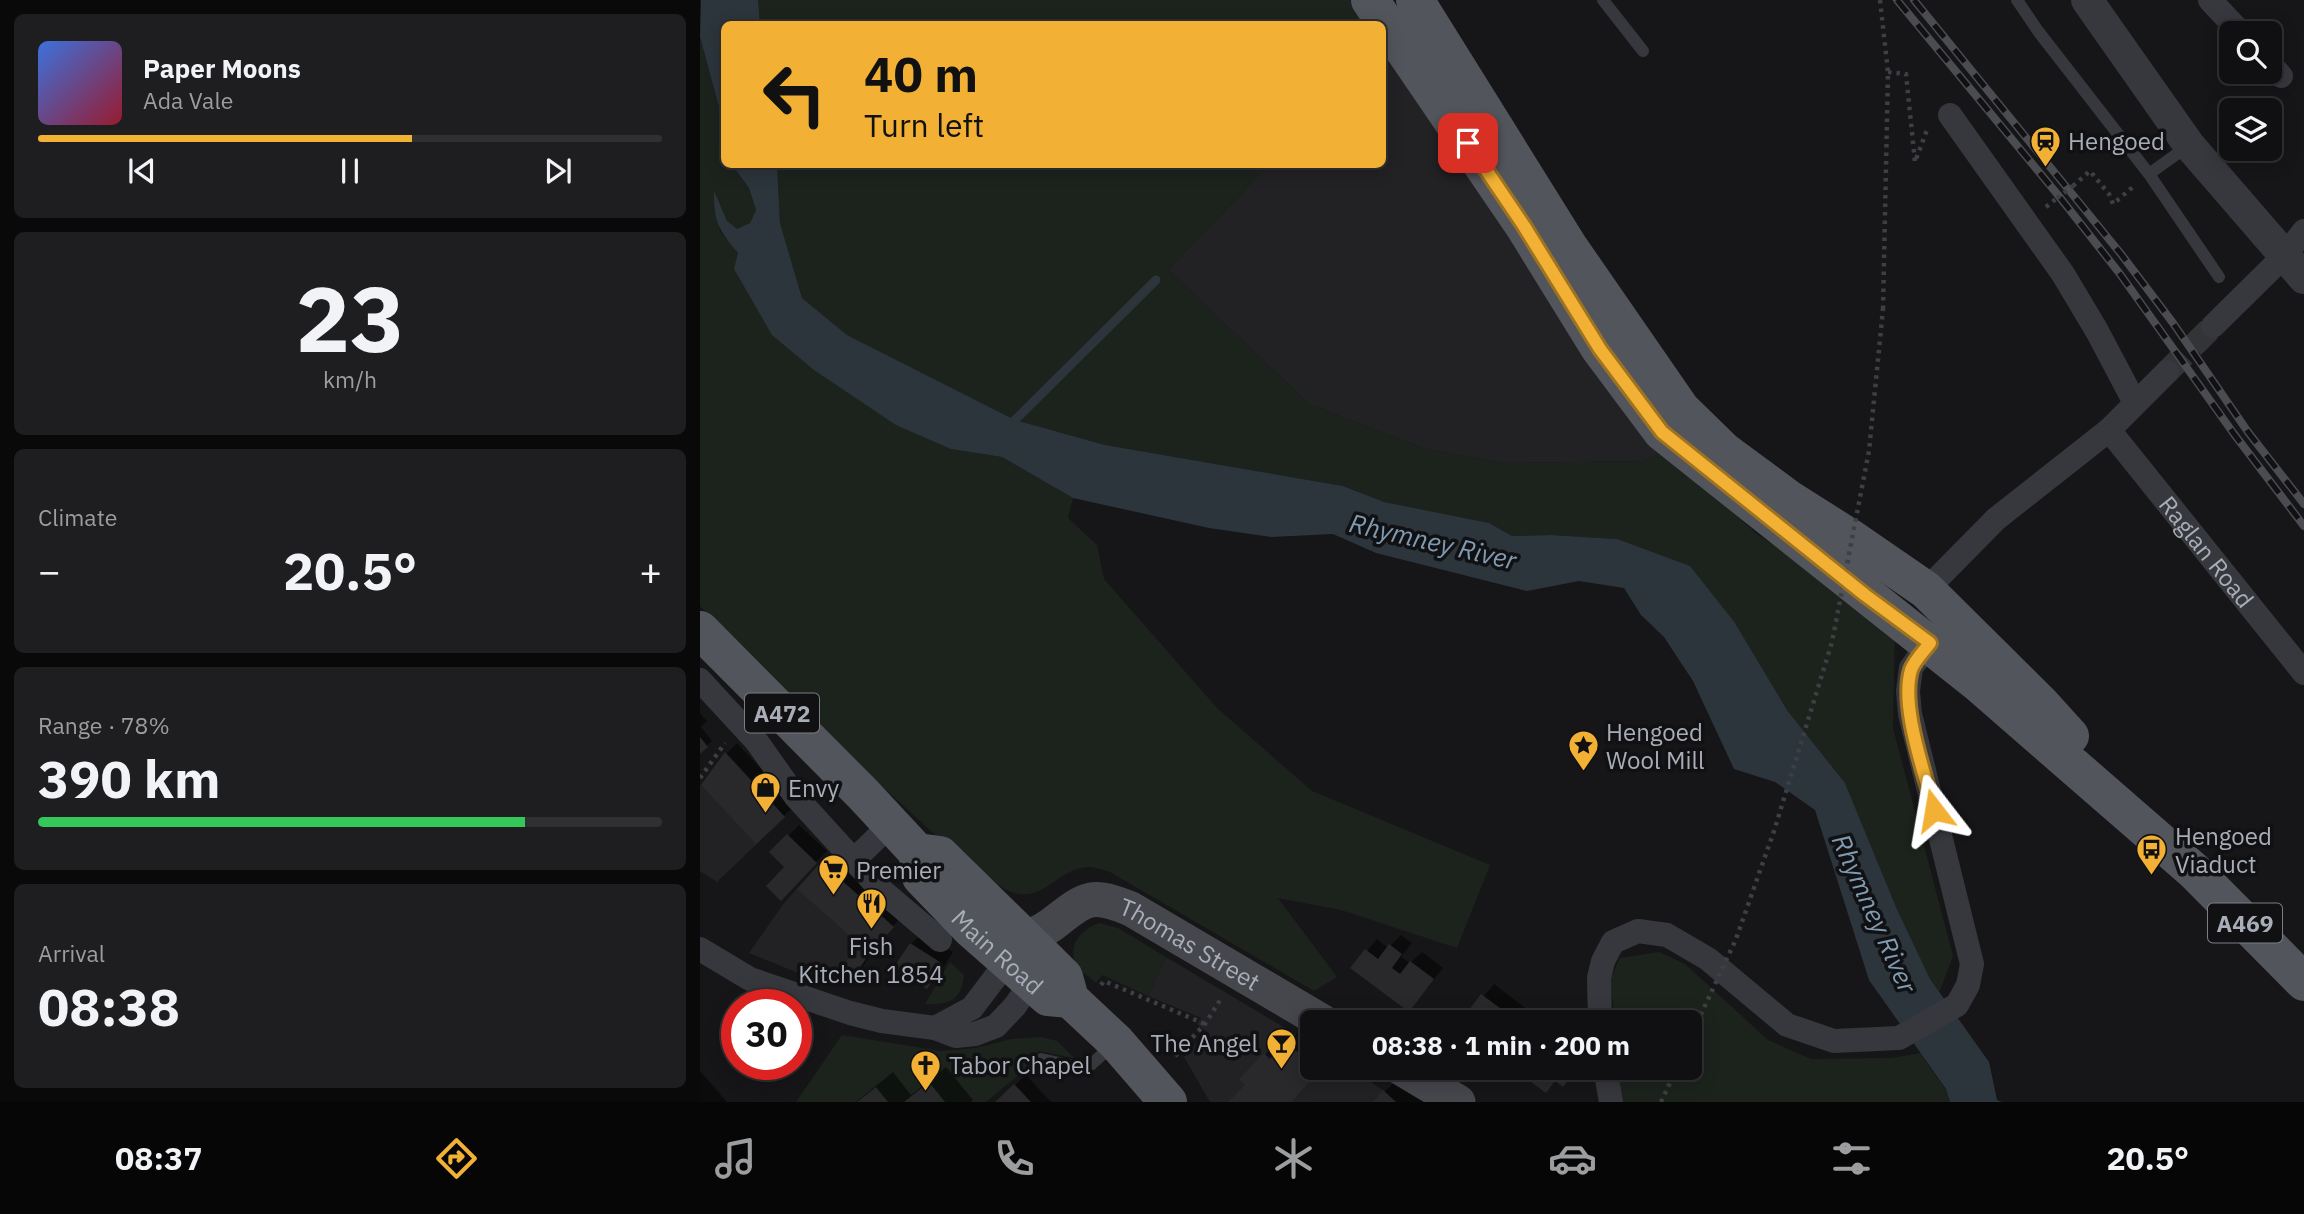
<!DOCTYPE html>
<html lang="en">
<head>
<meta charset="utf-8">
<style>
	:root { --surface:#101012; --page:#1e1e20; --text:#f1f3f6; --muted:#9c9d9f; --line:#303032; --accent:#f2b134 }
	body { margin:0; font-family:"IBM Plex Sans",sans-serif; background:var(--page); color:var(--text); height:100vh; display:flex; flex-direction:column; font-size:26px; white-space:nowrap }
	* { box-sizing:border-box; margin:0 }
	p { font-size:23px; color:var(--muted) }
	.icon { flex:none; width:38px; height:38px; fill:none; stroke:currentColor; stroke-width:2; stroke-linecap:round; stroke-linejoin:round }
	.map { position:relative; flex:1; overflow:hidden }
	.sheet { display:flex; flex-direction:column; gap:14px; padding:14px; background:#09090a; width:700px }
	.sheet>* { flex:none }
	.banner { position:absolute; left:21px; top:21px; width:665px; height:147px; border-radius:10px; box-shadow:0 4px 18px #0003,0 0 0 2px var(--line); background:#f2b134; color:#111; overflow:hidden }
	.fabs { position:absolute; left:1519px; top:21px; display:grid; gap:14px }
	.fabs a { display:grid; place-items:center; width:63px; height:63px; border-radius:10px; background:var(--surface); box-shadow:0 4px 18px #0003,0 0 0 2px var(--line); font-size:35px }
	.speed { position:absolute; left:21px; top:989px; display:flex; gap:14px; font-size:35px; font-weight:700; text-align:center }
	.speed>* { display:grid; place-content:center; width:91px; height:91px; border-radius:50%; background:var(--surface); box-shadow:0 4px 18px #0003,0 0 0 2px var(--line); line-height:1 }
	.speed .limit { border:10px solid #d22; background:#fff; color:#111 }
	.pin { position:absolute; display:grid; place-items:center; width:60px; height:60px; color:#fff; margin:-30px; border-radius:14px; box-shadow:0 4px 10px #0006 }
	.me { position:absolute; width:77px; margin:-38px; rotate:346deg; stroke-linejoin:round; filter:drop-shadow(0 0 5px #0008) }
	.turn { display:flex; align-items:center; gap:24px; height:147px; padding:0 28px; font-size:32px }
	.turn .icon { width:91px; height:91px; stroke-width:2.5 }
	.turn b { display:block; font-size:49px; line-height:60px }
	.big { font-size:52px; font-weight:800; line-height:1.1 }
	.sheet .card { flex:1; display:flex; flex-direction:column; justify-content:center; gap:10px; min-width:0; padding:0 24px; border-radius:10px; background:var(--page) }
	.sheet .dial { align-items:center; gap:0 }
	.dial b { font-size:91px; line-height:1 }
	.song { display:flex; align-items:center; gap:21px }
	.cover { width:84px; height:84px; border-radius:10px; background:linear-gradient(135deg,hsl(220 70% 55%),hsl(350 70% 35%)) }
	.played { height:7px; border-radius:4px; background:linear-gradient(90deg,var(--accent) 60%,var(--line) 60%) }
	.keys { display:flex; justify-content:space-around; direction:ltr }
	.heat { display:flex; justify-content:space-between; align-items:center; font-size:38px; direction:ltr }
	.charge { height:10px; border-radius:5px; background:linear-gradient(90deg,#34c759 78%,var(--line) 0) }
	.trip { position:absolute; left:600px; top:1010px; width:402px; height:70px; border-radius:10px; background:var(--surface); box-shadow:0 4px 18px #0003,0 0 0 2px var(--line); font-weight:800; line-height:70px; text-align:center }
	.dock { display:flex; height:112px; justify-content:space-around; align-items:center; background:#060607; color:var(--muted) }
	.dock .icon { width:49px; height:49px }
	.dock .on { color:var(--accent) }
	.dock b { font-size:32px; color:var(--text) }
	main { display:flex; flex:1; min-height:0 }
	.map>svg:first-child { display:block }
</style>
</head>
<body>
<main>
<section class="sheet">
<div class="card">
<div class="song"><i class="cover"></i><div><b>Paper Moons</b><p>Ada Vale</p></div></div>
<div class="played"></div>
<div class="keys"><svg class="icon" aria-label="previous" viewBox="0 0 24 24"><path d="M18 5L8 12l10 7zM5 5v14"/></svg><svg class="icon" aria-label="pause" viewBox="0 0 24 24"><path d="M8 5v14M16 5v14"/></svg><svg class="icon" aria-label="next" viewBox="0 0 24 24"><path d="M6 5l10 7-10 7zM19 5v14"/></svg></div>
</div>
<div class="card dial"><b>23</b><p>km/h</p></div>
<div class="card"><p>Climate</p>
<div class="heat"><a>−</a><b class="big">20.5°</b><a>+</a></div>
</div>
<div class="card"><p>Range · 78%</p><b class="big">390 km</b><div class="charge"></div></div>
<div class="card"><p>Arrival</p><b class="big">08:38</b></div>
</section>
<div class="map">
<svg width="1604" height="1102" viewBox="0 0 1604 1102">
	<rect width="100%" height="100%" fill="#161618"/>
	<path fill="#222225" d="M682 43 965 449 945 461 806 463 725 449 609 404 468 270 568 165 682 164Z
		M25 752 85 817 17 882 0 871V786Z
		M121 862 194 927 169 954 148 986 98 973 49 953 84 903Z
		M466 957 612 1044V1068H648L683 1090 696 1102H510L484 1057 506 1032 497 1024 501 1018 448 996Z"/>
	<path fill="#1c231d" d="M58 0H650L672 24H60Z
		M0 37 24 125 20 148 24 154V164L32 165 49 188 56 210 50 223 36 230 27 221 14 193 20 231 38 253 251 449 302 457 373 498 368 518 397 545 404 579 517 708 612 791 790 865 757 948 641 910 578 898 637 977 614 991 410 872C404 870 395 867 389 867 355 868 341 910 303 888 288 879 275 862 263 850L257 855 136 744 0 606Z
		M77 165H568L468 270 609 404 725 449 806 463 945 461 965 449 1058 535 1122 575 1195 629 1193 728 1253 956 1239 993 1230 979 1196 907 1145 783 1087 710 1035 623 917 539 851 535 812 536 789 523 684 502 643 486 405 445 315 420 147 335 102 298 80 223Z
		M399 923 418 928 466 957 448 996 402 975 396 983C391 978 382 973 378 967 365 947 381 929 399 923Z
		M959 952 985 964 1068 1040 1111 1059 1192 1058 1220 1053 1246 1090 1250 1102H920L919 1068H990V1022H915L910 980 920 958Z
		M250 962 264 975C261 1001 249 1005 225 1004Z
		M142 1035 241 1051 276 1048 311 1039 342 1037 357 1041 374 1058 338 1051 333 1063 286 1102H96Z"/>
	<path fill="#2c353c" d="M1 0H58L60 24H24V154L20 148 24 125 0 37Z
		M32 165H77L80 223 102 298 147 335 315 420 405 445 643 486 684 502 789 523 812 536 851 535 917 539 990 566 1035 623 1087 710 1145 783 1196 907 1230 979 1289 1062 1297 1100 1302 1102H1250L1246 1089 1169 980 1115 810 1075 782 1034 769 993 681 964 637 941 615 924 588 879 581 827 591 676 553 633 534 571 537 509 528 373 498 302 457 251 449 196 425 114 370 72 335 34 269 38 253C18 229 14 222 14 191L27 221 37 229 50 223 56 210 49 188Z"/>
	<path fill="#0007" d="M0 713 7 721 1 727 12 741 0 752Z
		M37 743 95 805 57 842 26 754Z
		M99 825 127 851 81 899 87 867 72 852Z
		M133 852 203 915 180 941 158 973 147 984 161 944 100 889Z
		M222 933 253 952 238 976 227 987 196 967 211 944Z
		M701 935 712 943 701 957 710 963 722 952 743 968 709 1010 653 968 677 939 688 948Z
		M794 984 836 1016 831 1022H762Z
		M863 1017 870 1022H858Z
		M605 1026 612 1034V1068H623L592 1102H531L548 1085 541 1079 581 1038 587 1043Z
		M246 1067 273 1100 271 1102H156L193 1072 211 1095Z
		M823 1068H879L863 1085 856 1080 846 1091 820 1071Z
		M0 1071 27 1102H0Z
		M326 1075 351 1102H297L302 1097Z
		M701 1075 731 1102H675Z"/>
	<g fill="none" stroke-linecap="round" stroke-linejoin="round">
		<path stroke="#2c353c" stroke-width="9" d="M315 420 456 280"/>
	</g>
	<path fill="#29292c" d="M0 737 8 747 0 754Z
		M25 752 85 817 56 844 1 785Z
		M87 834 117 863 81 901 66 886 84 867 69 852Z
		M121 862 194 927 169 954 148 986 132 982 159 944 97 889Z
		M210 943 243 964 227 989 194 967Z
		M689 944 702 954 692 968 700 974 710 961 734 979 709 1012 650 968 665 949 678 959Z
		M781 994 804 1011 819 1022H760Z
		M587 1041 618 1073 592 1102H528L545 1085 539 1079 564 1053 570 1059Z
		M821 1068H878L863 1087 855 1081 846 1093 817 1072Z
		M229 1082 245 1102H204Z
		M314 1084 331 1102H295Z
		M176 1087 188 1102H157Z
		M683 1090 696 1102H673Z"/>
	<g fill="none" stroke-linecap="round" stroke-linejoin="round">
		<path stroke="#333438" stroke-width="24" stroke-dasharray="24 12" stroke-linecap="butt" d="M1467 372 1513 326"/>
		<path stroke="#3d3f44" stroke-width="4.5" stroke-dasharray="3.5 5" stroke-linecap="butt" d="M1180 0 1188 72 1183 309
			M1188 72 1206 74 1215 162 1228 127
			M1373 186 1390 171 1409 194 1413 204 1434 186
			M1346 207 1357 198
			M0 778 25 743
			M401 985 404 981 505 1024
			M475 1056 505 1024 522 997
			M961 1102 977 1068"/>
		<path stroke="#37383d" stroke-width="12" d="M903 0 943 51
			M1317 0 1338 31 1449 174 1519 277
			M1449 174 1488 146
			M341 1059 386 1069 414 1044"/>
		<g stroke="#37383d" stroke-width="24">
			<path d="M1510 0 1541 33"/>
			<path d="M1570 64 1581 76"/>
			<path d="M1250 115 1363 274 1397 331 1435 403"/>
			<path d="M1513 326 1585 255 1604 231"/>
			<path id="s1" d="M1409 430 1604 673"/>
			<path d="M1226 590 1296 519 1409 430 1467 372"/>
			<path d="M0 680 57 742 96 797 180 889 240 940"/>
			<path d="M154 860 191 824"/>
			<path d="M0 949 50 979 150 1013 182 1021 235 1028 256 1036 275 1034 296 1026 315 1006 339 971"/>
			<path d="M900 1022 899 978 903 961 913 942 938 931 967 935 1008 959 1087 1025 1134 1041 1199 1038 1257 1005 1268 985 1272 964 1210 714 1208 691 1211 668 1229 643"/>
			<path d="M235 1028 272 1008 316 950"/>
			<path d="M905 1068 911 1102"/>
		</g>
		<path stroke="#37383d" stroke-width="32" d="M1387 0 1489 145 1604 278"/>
		<g stroke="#45474d" stroke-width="35">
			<path id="s2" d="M326 939C336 934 347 929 355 922 387 897 392 893 431 909L623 1022"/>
			<path d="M701 1068 758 1102"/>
		</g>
		<g stroke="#53555c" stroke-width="38">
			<path d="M670 0 824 226 900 349 962 432 1279 684 1494 871 1604 982"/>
			<path d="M715 0 869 247 981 409 1024 451 1089 499 1149 537 1226 590 1341 704 1370 736"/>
			<path id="s3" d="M0 630 164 795 217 852 221 877 271 929 348 997 370 999"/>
			<path d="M217 852 240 855 347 960 364 977 370 999 416 1042 468 1102"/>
		</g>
		<defs>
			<path id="rail" d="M1197 0 1358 195 1420 274 1534 434 1604 526
				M1214 0 1421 254 1473 323 1548 432 1604 504"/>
		</defs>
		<use href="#rail" stroke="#4a4c52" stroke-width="8"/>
		<use href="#rail" stroke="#111113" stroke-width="5" stroke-dasharray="16" stroke-linecap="butt"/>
		<path stroke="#3d3f44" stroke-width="4.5" stroke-dasharray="3.5 5" stroke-linecap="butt" d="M1357 198 1373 186
			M990 1038 1036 939 1074 831 1132 642 1169 451 1183 309"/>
	</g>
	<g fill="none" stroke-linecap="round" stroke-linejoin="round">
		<defs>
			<path id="route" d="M768 143 824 226 900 349 962 432 1165 595 1230 643C1224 651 1214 661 1211 670 1200 707 1225 773 1234 810"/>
		</defs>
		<use href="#route" stroke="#9d7322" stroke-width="18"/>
		<use href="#route" stroke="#f2b134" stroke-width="12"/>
	</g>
	<defs>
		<symbol id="station-pin" viewBox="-11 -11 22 30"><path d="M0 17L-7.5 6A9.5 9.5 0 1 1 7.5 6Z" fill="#f2b134" stroke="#111113"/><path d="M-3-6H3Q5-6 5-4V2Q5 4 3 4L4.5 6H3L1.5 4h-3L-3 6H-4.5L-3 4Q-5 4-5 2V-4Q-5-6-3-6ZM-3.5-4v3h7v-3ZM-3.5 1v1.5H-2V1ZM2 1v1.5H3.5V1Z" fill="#111"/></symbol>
		<symbol id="sight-pin" viewBox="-11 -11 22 30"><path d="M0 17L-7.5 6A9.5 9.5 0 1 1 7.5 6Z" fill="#f2b134" stroke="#111113"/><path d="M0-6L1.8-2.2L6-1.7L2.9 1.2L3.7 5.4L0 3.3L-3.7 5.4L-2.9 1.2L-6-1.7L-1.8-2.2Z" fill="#111"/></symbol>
		<symbol id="shop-pin" viewBox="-11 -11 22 30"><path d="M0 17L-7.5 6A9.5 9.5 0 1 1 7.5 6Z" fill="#f2b134" stroke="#111113"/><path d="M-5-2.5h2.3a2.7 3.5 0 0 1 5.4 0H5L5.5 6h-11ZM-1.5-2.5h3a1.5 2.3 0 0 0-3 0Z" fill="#111"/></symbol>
		<symbol id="bus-pin" viewBox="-11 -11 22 30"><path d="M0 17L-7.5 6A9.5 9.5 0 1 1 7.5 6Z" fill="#f2b134" stroke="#111113"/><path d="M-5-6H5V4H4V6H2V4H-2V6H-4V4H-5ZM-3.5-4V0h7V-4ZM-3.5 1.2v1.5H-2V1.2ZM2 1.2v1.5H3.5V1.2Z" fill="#111"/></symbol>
		<symbol id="supermarket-pin" viewBox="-11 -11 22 30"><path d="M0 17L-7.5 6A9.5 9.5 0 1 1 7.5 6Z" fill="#f2b134" stroke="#111113"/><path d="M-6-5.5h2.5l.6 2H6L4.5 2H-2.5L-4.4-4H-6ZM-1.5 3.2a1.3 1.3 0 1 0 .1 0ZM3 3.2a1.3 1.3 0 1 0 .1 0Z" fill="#111"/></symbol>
		<symbol id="restaurant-pin" viewBox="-11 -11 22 30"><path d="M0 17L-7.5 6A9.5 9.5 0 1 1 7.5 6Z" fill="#f2b134" stroke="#111113"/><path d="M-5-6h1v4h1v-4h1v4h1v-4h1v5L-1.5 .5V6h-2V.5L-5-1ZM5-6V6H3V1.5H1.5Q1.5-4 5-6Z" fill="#111"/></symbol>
		<symbol id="bar-pin" viewBox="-11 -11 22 30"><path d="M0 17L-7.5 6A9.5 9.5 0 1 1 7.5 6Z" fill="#f2b134" stroke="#111113"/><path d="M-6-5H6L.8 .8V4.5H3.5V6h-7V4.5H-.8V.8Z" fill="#111"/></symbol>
		<symbol id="church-pin" viewBox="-11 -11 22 30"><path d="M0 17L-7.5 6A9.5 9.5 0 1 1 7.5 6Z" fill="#f2b134" stroke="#111113"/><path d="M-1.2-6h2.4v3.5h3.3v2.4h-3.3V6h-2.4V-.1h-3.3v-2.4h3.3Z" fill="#111"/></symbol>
	</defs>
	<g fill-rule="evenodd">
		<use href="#station-pin" x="1328" y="124" width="35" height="47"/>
		<use href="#sight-pin" x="866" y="728" width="35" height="47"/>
		<use href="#shop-pin" x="48" y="770" width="35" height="47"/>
		<use href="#bus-pin" x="1434" y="832" width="35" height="47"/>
		<use href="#supermarket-pin" x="116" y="852" width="35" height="47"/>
		<use href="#restaurant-pin" x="154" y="886" width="35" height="47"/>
		<use href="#bar-pin" x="564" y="1026" width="35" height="47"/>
		<use href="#church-pin" x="208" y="1048" width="35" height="47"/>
	</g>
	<g text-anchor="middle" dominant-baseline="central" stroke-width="7" stroke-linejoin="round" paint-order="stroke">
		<g fill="#111113" stroke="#7b7e86" stroke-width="2">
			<rect x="45" y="693.5" width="74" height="39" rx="5"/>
			<rect x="1508" y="903.5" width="74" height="39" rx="5"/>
		</g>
		<g font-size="23" font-weight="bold" fill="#a8adb8">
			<text x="82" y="713">A472</text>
			<text x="1545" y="923">A469</text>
		</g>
		<g font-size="24" fill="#a8adb8" stroke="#111113" text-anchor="start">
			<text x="1368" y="141">Hengoed</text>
			<text x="906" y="732">Hengoed<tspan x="906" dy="28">Wool Mill</tspan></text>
			<text x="88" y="788">Envy</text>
			<text x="1475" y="836">Hengoed<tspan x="1475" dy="28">Viaduct</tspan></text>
			<text x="156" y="870">Premier</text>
			<text x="171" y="946" text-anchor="middle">Fish<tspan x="171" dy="28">Kitchen 1854</tspan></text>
			<text x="558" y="1043" text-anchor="end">The Angel</text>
			<text x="249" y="1065">Tabor Chapel</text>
		</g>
		<g font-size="24" fill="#a8adb8" stroke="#111113">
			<text stroke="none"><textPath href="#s1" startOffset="156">Raglan Road</textPath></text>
			<text stroke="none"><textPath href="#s2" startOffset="186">Thomas Street</textPath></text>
			<text stroke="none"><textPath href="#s3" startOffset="443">Main Road</textPath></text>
		</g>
		<g font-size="26" font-style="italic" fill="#7f9bb3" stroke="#111113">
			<text transform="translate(733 541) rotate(13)">Rhymney River</text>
			<text transform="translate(1175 913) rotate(66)">Rhymney River</text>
		</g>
	</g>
</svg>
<div class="fabs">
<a><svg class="icon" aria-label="search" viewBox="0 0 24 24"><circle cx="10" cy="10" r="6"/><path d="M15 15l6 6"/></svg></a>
<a><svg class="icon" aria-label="layers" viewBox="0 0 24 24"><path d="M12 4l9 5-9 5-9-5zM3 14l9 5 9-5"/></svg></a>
</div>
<div class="speed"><div class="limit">30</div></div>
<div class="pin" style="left:768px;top:143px;background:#d93025"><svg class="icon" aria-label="arrive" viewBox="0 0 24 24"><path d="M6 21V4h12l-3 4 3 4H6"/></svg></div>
<svg class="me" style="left:1234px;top:810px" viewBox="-20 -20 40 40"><path d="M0-17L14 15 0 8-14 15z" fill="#f2b134" stroke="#fff" stroke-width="4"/></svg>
<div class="trip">08:38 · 1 min · 200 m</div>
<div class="banner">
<div class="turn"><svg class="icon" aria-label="left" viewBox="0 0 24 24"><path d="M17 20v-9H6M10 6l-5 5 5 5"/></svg><div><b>40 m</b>Turn left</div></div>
</div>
</div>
</main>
<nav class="dock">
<b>08:37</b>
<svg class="icon on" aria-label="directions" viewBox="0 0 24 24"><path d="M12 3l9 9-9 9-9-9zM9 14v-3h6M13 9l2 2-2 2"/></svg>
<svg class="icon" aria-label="music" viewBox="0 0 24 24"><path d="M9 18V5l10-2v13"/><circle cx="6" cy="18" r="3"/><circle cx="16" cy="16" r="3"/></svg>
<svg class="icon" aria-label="phone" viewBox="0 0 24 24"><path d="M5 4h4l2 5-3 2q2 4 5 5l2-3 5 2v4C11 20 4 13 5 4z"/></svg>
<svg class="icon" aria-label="climate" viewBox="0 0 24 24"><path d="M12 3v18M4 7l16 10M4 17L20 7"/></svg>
<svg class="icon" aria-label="car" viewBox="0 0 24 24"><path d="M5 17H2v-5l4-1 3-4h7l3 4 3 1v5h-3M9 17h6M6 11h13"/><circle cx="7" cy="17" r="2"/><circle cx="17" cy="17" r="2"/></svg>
<svg class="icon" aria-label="filters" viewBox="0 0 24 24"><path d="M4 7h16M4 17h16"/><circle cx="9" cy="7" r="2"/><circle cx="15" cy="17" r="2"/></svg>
<b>20.5°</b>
</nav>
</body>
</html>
